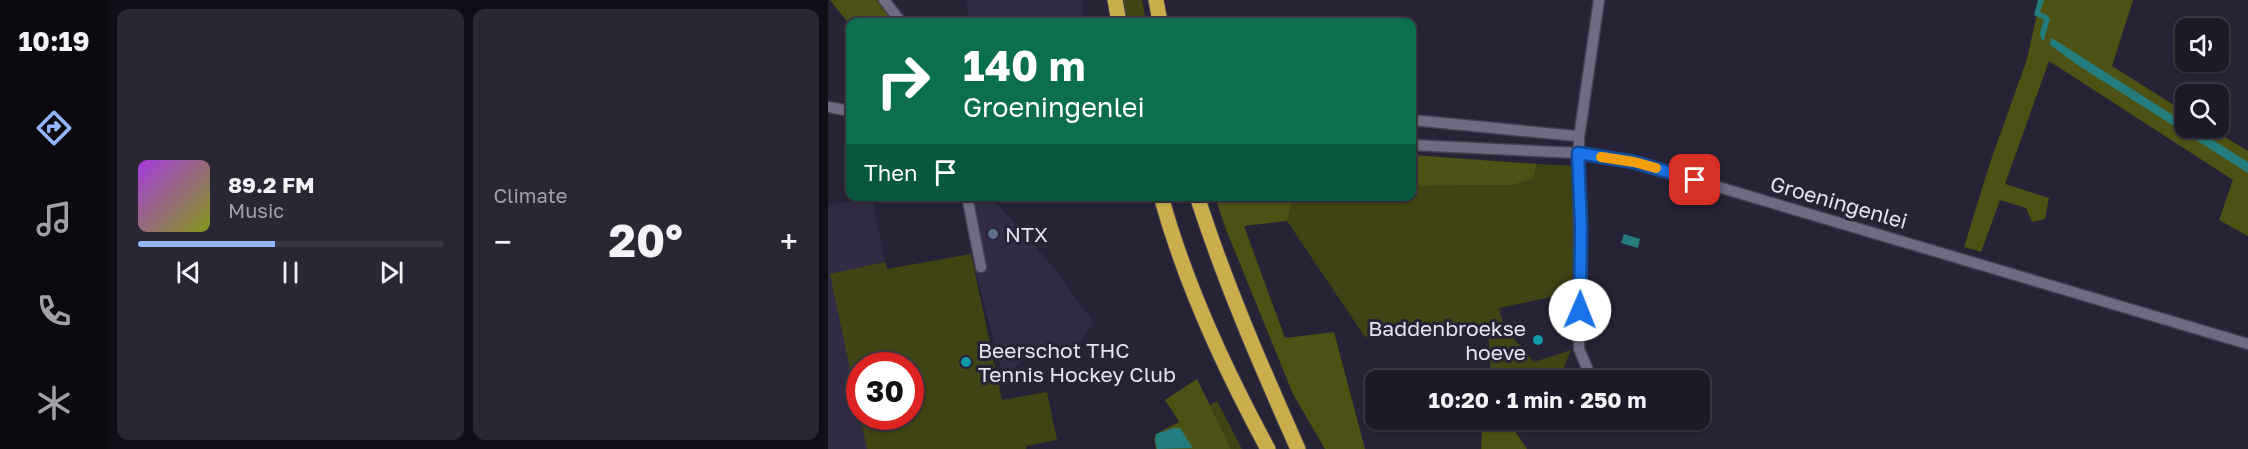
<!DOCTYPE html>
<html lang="en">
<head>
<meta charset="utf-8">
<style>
	:root { --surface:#1d1a28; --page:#2a2734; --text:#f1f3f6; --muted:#a0a1a8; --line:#3b3845; --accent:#92b7fd }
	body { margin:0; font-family:"Golos Text",sans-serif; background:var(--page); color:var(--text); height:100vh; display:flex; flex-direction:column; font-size:22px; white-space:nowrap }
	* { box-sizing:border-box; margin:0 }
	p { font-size:20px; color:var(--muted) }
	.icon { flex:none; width:33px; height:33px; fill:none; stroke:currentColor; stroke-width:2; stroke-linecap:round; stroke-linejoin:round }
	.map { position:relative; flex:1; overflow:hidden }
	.drawer { display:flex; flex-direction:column; gap:9px; padding:9px; background:#100e16; width:720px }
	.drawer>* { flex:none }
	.top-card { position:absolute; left:18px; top:18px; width:570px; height:183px; border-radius:12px; box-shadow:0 2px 4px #0004,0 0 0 2px var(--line); background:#0b6e4f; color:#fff; overflow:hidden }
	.tools { position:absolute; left:1347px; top:18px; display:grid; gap:12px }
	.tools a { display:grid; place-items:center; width:54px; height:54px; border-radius:12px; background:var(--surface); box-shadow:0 2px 4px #0004,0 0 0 2px var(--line); font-size:30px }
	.speed { position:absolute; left:18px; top:352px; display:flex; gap:12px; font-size:30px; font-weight:700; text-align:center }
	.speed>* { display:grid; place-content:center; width:78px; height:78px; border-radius:50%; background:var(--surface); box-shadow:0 2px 4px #0004,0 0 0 2px var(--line); line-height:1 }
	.speed .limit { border:9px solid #d22; background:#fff; color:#111 }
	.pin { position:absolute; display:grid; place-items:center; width:51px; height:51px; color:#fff; margin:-26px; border-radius:12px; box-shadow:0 3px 9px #0006 }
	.me { position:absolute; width:66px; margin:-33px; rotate:1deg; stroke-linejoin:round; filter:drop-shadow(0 0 4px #0008) }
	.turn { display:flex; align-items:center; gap:21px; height:126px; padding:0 18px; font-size:27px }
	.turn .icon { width:78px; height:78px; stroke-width:2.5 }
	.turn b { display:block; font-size:42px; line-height:51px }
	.then { display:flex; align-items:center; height:57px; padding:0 18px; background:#0003; gap:12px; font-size:22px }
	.big { font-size:45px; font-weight:700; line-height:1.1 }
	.drawer .tile { flex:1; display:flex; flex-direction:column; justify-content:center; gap:9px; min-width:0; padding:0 21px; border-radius:12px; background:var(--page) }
	.song { display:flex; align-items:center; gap:18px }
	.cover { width:72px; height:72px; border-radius:9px; background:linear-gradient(135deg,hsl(280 70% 55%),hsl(70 70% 35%)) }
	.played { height:6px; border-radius:3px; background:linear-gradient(90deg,var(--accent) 45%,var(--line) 45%) }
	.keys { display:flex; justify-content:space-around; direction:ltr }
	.heat { display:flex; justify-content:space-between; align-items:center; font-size:33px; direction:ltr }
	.drawer .tiles { flex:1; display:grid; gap:9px; grid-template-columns:repeat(2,1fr) }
	.trip { position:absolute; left:537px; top:370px; width:345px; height:60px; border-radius:12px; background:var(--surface); box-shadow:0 2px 4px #0004,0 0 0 2px var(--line); font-weight:700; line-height:60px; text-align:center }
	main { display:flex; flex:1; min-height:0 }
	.menu { display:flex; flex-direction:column; width:108px; justify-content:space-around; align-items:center; background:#0c0a10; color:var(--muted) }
	.menu .icon { width:42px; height:42px }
	.menu .on { color:var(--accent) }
	.menu b { font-size:27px; color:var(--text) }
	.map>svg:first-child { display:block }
</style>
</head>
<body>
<main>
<nav class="menu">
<b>10:19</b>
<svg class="icon on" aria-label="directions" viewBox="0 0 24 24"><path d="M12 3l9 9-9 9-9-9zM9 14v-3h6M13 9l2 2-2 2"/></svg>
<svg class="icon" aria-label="music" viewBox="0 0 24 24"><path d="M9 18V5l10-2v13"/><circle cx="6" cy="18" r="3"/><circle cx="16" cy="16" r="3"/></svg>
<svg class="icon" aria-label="phone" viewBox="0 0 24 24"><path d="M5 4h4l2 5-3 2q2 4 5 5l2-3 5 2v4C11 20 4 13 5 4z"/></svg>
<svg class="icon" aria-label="climate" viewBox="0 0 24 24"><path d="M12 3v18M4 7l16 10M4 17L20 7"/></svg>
</nav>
<section class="drawer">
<div class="tiles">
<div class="tile">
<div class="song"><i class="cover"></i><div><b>89.2 FM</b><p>Music</p></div></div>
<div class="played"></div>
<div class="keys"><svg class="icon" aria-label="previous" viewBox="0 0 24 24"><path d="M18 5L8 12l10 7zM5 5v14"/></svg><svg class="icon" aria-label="pause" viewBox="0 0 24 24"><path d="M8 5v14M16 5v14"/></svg><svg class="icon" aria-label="next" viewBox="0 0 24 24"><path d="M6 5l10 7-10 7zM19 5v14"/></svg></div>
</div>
<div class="tile"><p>Climate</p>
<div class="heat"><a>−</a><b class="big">20°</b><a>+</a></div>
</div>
</div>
</section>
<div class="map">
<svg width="1420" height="449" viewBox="0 0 1420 449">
	<rect width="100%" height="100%" fill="#272336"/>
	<path fill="#322b45" d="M139 0H253L257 22H140Z
		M44 197 57 262 3 274 39 449H0V206Z
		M142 197H163L225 267 266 323 245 350 204 349 176 380 147 270 156 268 159 259 153 254Z"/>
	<path fill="#404313" d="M294 0H314L318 22H298Z
		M709 164 751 166 752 291 671 308 676 327 706 362 743 350 733 375 732 381H663L660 326 537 337 459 221 464 203 468 197 584 196V186L685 185 705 179Z
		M143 254 174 400 219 392 229 440 198 446V449H39L32 417H82V366H32L31 412 2 274 57 262 59 269Z
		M389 401 414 449H328L326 439 328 434Z
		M665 420H704L686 430 665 427Z"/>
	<path fill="#4d5114" d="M2 0H49L66 22H22V25Z
		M1212 0H1305L1284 66 1357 112 1358 128H1382L1420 151V236L1391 220 1405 180 1221 61 1177 184 1221 198 1217 219 1204 222 1198 208 1172 200 1153 252 1136 247 1162 163 1199 59Z
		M584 155 709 164 705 179 685 185 584 186Z
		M387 197H468L464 203 459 221 416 226 457 338 506 332 537 449H497L465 394 397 227Z
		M369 379 403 449H328C324 430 337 430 352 423L337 400Z
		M665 427 686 430 699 449H653L654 429Z"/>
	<path fill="#237c7d" d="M1210 0H1216L1212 12 1220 16 1222 19 1216 40 1213 39 1212 32 1216 20 1206 15Z
		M1224 38 1357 123 1358 128H1365L1420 162V173L1248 64 1221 44Z
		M796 234 812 239 810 248 793 243Z
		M346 428H352L365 448 329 449 327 441 328 434Z"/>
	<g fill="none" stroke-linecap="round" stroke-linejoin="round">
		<defs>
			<path id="minor" d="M56 0 73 22
				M0 107 22 111
				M584 120 748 136 751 138V349L763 377
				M751 138 771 0
				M584 145 750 153 806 162 1420 344
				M139 196 153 267"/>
			<path id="highway" d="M287 0 291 22
				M328 0 332 22
				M333 196C357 284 397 370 440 449
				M369 196C397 283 433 366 470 449"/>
		</defs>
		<use href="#minor" stroke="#444050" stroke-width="13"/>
		<use href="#highway" stroke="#444050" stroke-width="17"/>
		<use href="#minor" stroke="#706b83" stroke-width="10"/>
		<use href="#highway" stroke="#cbae4c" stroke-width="15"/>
	</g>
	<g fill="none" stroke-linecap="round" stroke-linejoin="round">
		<defs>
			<path id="route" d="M752 310 753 227 750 153 806 162 867 180"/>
		</defs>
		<use href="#route" stroke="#114b97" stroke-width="15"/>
		<use href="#route" stroke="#1a73e8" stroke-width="10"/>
		<path stroke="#f59e0b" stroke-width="10" d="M773 157 806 162 828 168"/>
	</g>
	<circle fill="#5c6f8a" stroke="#272336" stroke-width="2" cx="165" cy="234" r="6"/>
	<g fill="#0f9aa8" stroke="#272336" stroke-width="2">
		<circle cx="710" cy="340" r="6"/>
		<circle cx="138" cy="362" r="6"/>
	</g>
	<g text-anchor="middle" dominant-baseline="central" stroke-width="6" stroke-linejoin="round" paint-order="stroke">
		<g font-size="21" fill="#e5e3f0" stroke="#272336">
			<text transform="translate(1011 202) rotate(16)">Groeningenlei</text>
		</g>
		<g font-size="21" fill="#e5e3f0" stroke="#272336" text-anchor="start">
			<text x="177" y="234">NTX</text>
			<text x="698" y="328" text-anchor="end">Baddenbroekse<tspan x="698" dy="24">hoeve</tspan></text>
			<text x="150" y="350">Beerschot THC<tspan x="150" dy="24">Tennis Hockey Club</tspan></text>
		</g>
	</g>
</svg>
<div class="tools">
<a><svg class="icon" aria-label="sound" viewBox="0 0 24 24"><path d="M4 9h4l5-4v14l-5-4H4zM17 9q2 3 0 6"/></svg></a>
<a><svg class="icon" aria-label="search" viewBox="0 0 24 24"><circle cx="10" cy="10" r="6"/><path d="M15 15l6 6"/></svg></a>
</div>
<div class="speed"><div class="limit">30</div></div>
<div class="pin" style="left:867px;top:180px;background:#d93025"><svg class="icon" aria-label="arrive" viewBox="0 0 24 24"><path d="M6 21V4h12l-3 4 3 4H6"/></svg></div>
<svg class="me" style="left:752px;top:310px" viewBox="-20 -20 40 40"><circle r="19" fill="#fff"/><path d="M0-13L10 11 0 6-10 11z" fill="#1a73e8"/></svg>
<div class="trip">10:20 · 1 min · 250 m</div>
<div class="top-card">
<div class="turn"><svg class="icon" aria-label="right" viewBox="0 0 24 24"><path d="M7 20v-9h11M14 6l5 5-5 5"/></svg><div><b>140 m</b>Groeningenlei</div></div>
<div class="then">Then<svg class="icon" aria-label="arrive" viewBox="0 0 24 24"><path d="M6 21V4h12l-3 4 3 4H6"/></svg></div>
</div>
</div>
</main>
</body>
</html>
